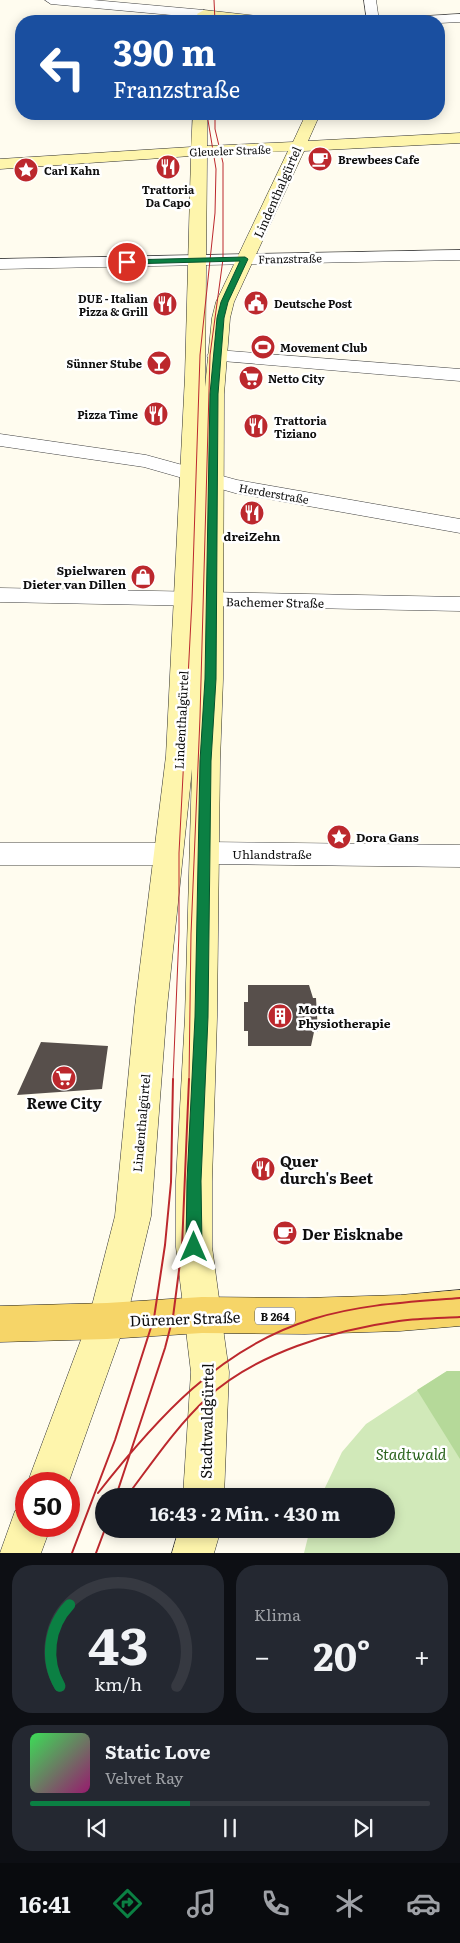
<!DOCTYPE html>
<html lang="de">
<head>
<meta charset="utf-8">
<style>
	:root { --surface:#171b24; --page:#242831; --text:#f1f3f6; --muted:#9ea1a6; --line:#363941; --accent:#0b8043 }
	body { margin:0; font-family:Literata,serif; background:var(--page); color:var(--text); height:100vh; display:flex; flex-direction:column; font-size:19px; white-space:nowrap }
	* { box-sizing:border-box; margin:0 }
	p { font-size:16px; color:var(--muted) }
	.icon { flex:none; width:28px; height:28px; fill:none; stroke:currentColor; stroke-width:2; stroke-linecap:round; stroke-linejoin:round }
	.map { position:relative; height:1553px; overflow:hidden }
	.drawer { display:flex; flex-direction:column; gap:12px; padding:12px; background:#0d0f14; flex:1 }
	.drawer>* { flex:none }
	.guide { position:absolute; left:15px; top:15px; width:430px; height:105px; border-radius:20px; box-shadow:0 2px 12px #0003; background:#1a4fa0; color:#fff; overflow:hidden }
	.speed { position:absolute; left:15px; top:1472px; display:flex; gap:10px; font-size:25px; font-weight:700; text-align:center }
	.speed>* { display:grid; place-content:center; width:65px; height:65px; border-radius:50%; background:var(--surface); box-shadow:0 2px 12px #0003; line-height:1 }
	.speed .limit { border:8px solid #d22; background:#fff; color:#111 }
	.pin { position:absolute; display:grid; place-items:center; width:42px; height:42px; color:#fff; margin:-21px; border:2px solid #fff; border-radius:50%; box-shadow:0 1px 5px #0007 }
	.me { position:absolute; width:55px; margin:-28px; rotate:0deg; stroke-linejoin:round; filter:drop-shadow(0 0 4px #0008) }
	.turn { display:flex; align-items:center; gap:18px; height:105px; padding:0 15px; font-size:22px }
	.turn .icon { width:65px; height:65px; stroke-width:2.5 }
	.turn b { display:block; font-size:35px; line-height:42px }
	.big { font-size:38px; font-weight:700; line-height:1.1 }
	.drawer .card { flex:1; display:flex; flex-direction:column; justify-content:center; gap:8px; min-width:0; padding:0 18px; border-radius:20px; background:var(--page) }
	.drawer .dial { align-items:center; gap:0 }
	.dial svg { height:130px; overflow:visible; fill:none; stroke:var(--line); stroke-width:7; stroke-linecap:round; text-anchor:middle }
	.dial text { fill:var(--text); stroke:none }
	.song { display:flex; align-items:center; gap:15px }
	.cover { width:60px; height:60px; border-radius:8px; background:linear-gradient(135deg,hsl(130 70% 55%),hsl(320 70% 35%)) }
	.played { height:5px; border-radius:2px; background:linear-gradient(90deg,var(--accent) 40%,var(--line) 40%) }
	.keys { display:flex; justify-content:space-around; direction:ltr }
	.heat { display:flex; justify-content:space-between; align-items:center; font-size:28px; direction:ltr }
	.drawer .tiles { flex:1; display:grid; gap:12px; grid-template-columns:1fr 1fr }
	.card:last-child { grid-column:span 2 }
	.trip { position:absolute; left:95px; top:1488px; width:300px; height:50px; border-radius:25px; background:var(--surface); box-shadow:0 2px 12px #0003; font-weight:700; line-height:50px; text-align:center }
	.dock { display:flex; height:80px; justify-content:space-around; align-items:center; background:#090b0e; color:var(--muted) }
	.dock .icon { width:35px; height:35px }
	.dock .selected { color:var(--accent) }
	.dock b { font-size:22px; color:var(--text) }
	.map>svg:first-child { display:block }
</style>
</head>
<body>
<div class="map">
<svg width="460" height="1553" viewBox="0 0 460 1553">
	<rect width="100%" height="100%" fill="#fffcef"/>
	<path fill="#d1e9b9" d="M447 1371H460V1553H304L310 1529H386V1496H321L342 1452 366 1424Z"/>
	<path fill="#b5d999" d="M447 1371H460V1459L417 1390Z"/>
	<path fill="#574f4b" d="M248 985H309L313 998H316L318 1032H314L311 1046H248V1031H244V1002H248Z
		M41 1042 108 1046 102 1089 17 1095Z"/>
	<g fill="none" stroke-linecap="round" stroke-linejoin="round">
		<defs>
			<path id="minor" d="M364 0H376L379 21H367Z
				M460 14V22L439 23V21H403L410 17Z
				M460 250V260L0 269V259Z
				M217 350 460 369V381L210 360 207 356 210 352Z
				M0 434 146 455 237 480 460 519V533L235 493 144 467 0 446Z
				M204 842 460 845V867L204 864 194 860 190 853 194 846Z
				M0 843H168L178 847 182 854 178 861 168 865H0Z"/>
			<path id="tertiary" d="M45 0H93L204 10 211 14 204 18 51 4Z
				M0 588 460 597V611L0 602Z"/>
			<path id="secondary" d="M204 10 266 17 273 21H233L199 17 197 14Z
				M193 114H207V146L293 142 306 114H320L308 141 460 133V143L304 151 234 302 230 318 224 394 223 679 220 761 217 1017 212 1181V1247L229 1372 224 1496H183L191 1372 176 1247V1181L185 1017 192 769 167 1007 151 1216 126 1321 68 1484H27L88 1321 115 1216 135 1007 166 756 185 376 191 156 0 169V159L191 147ZM288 151 216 302 212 318 205 387 207 155Z
				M26 1507V1526H51L41 1553H0L15 1511Z
				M179 1529H221L214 1553H172Z"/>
			<path id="primary" d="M460 1290V1326L400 1331 305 1334 202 1333 107 1339 0 1342V1306L107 1303 202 1297 305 1298 400 1295Z"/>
		</defs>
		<use href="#minor" stroke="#414141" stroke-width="1"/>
		<use href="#tertiary" stroke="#414141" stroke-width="1"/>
		<use href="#secondary" stroke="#303030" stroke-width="1"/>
		<use href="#primary" stroke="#1f1f1f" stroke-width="1"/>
		<use href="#minor" fill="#fff" fill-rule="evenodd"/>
		<use href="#tertiary" fill="#fff" fill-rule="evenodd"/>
		<use href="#secondary" fill="#fef5ac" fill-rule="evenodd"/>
		<use href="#primary" fill="#f6d568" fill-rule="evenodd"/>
		<path stroke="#bc282d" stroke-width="1" d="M214 0 215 21
			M173 1080 179 933V853L192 600 200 355 215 213 216 169 207 114
			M189 1080 191 934 200 717 210 355 223 259V163L215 129V114"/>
		<path stroke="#bc282d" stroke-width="2" d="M98 1493C156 1419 220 1347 313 1319 361 1304 411 1302 460 1298
			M116 1496 165 1348 173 1317 182 1247 189 1079
			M127 1496C152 1463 176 1427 207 1398 256 1353 334 1330 399 1321 419 1318 440 1318 460 1317
			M72 1553 115 1440 154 1318 165 1245 171 1182 173 1079
			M96 1553 105 1529"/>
	</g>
	<path fill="#0b8043" stroke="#07532c" d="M245 257 248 259 228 302 224 318 218 394 216 679 211 761 208 1017 201 1181 202 1247 199 1252 194 1254 189 1252 186 1247 187 1181 195 1017 200 761 205 679 210 394 217 318 221 302 240 261 127 264 123 262 127 260Z"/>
	<defs>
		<symbol id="cafe-disc" viewBox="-11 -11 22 22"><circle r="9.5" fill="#bc282d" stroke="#fff"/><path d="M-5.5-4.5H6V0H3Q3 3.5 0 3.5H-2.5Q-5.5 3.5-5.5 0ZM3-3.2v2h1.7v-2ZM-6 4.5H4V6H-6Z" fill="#fff"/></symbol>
		<symbol id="restaurant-disc" viewBox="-11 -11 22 22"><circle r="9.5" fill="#bc282d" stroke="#fff"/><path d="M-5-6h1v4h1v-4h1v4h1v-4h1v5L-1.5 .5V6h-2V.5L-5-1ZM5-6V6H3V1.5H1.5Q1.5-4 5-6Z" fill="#fff"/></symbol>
		<symbol id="sight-disc" viewBox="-11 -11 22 22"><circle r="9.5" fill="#bc282d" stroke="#fff"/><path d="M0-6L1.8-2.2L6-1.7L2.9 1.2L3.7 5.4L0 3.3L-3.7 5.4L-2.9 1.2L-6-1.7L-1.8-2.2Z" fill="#fff"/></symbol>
		<symbol id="civic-disc" viewBox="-11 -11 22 22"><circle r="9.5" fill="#bc282d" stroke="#fff"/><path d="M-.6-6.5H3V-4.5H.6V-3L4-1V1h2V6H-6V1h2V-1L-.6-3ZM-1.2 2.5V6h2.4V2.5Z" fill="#fff"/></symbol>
		<symbol id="stadium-disc" viewBox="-11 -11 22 22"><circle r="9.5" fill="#bc282d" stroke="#fff"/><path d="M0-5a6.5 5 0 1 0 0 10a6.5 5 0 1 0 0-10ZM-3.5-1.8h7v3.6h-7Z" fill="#fff"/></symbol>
		<symbol id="bar-disc" viewBox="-11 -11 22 22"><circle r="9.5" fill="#bc282d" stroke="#fff"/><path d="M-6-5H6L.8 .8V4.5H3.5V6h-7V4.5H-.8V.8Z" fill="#fff"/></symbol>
		<symbol id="supermarket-disc" viewBox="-11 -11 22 22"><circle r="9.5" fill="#bc282d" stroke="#fff"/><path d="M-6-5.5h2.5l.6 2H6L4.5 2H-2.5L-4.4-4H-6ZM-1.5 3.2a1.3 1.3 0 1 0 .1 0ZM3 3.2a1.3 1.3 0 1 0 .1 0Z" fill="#fff"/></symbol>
		<symbol id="shop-disc" viewBox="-11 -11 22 22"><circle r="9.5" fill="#bc282d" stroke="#fff"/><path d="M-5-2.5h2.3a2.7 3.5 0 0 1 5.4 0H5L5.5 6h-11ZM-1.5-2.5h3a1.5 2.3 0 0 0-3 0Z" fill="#fff"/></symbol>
		<symbol id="building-disc" viewBox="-11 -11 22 22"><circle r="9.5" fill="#bc282d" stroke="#fff"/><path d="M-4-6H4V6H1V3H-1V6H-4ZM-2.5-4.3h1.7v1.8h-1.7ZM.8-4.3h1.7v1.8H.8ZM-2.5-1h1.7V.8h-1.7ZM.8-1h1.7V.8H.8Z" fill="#fff"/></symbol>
	</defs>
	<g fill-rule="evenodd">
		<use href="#cafe-disc" x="306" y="145" width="28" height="28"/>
		<use href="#restaurant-disc" x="154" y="153" width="28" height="28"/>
		<use href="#sight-disc" x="12" y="156" width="28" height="28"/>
		<use href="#civic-disc" x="242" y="289" width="28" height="28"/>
		<use href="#restaurant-disc" x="151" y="290" width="28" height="28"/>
		<use href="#stadium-disc" x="249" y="333" width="28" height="28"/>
		<use href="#bar-disc" x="145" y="349" width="28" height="28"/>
		<use href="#supermarket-disc" x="237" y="364" width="28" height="28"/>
		<use href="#restaurant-disc" x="142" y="400" width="28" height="28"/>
		<use href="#restaurant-disc" x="242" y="412" width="28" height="28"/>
		<use href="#restaurant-disc" x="238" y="499" width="28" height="28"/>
		<use href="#shop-disc" x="129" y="563" width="28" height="28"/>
		<use href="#sight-disc" x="325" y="823" width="28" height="28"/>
		<use href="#building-disc" x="266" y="1002" width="28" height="28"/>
		<use href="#supermarket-disc" x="50" y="1064" width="28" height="28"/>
		<use href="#restaurant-disc" x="249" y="1155" width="28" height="28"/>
		<use href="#cafe-disc" x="271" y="1219" width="28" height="28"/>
	</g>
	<g text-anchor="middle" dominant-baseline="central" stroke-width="5" stroke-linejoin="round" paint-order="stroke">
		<g font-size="11" fill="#0e0e0e" stroke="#fff">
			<text transform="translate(230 150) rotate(-2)">Gleueler Straße</text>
			<text transform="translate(290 258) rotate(-1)">Franzstraße</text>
			<text transform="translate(274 493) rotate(10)">Herderstraße</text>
		</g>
		<g font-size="11" font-weight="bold" fill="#0e0e0e" stroke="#fff" text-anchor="start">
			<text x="338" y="159">Brewbees Cafe</text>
			<text x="44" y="170">Carl Kahn</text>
			<text x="168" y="189" text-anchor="middle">Trattoria<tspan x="168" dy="13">Da Capo</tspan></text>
			<text x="148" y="298" text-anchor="end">DUE - Italian<tspan x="148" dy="13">Pizza &amp; Grill</tspan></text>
			<text x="274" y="303">Deutsche Post</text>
			<text x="280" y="347">Movement Club</text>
			<text x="142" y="363" text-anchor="end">Sünner Stube</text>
			<text x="268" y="378">Netto City</text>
			<text x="138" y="414" text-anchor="end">Pizza Time</text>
			<text x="274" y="420">Trattoria<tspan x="274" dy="13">Tiziano</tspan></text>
		</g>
		<rect fill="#fff" stroke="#565656" stroke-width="1" x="255" y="1307.5" width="40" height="17" rx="4"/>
		<g font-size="11" font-weight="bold" fill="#0e0e0e">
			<text x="275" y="1316">B 264</text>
		</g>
		<g font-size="12" fill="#0e0e0e" stroke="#fff">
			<text transform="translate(277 192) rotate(-66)">Lindenthalgürtel</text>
			<text transform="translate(275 602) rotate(1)">Bachemer Straße</text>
			<text transform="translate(181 720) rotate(-87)">Lindenthalgürtel</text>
			<text x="272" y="854">Uhlandstraße</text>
			<text transform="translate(141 1123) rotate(-85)">Lindenthalgürtel</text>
		</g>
		<g font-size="12" font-weight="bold" fill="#0e0e0e" stroke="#fff" text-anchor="start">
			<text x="252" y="536" text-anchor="middle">dreiZehn</text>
			<text x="126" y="570" text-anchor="end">Spielwaren<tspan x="126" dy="14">Dieter van Dillen</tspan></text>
			<text x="356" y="837">Dora Gans</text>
			<text x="298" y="1009">Motta<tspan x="298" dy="14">Physiotherapie</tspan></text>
		</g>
		<g font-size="15" font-weight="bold" fill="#0e0e0e" stroke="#fff" text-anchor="start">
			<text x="64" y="1102" text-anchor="middle">Rewe City</text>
			<text x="280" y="1160">Quer<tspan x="280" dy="17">durch's Beet</tspan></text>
			<text x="302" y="1233">Der Eisknabe</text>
		</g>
		<g font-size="15" fill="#0e0e0e" stroke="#fff">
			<text transform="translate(185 1318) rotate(-2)">Dürener Straße</text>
			<text transform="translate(206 1421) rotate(-89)">Stadtwaldgürtel</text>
		</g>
		<g font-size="15" font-style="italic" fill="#2d651f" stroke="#fff">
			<text x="411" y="1453">Stadtwald</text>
		</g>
	</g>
</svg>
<div class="speed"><div class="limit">50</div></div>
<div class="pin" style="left:127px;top:262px;background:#d93025"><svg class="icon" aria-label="arrive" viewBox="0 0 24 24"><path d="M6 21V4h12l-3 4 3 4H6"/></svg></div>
<svg class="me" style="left:194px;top:1247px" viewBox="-20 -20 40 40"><path d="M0-17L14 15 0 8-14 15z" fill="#0b8043" stroke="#fff" stroke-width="4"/></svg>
<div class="trip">16:43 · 2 Min. · 430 m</div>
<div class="guide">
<div class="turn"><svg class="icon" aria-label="left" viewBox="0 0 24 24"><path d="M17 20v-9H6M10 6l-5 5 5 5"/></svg><div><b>390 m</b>Franzstraße</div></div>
</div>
</div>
<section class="drawer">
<div class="tiles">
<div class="card dial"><svg viewBox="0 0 100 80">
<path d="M14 69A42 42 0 1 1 86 69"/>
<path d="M14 69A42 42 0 0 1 20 19" stroke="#0b8043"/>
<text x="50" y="56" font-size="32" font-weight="700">43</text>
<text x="50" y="72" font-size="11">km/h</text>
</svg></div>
<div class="card"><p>Klima</p>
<div class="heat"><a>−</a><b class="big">20°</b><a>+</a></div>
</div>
<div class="card">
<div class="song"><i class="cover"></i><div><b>Static Love</b><p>Velvet Ray</p></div></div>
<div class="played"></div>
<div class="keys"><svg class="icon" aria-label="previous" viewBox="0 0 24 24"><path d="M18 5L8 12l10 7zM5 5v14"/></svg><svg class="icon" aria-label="pause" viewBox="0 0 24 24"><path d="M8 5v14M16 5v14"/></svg><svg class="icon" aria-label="next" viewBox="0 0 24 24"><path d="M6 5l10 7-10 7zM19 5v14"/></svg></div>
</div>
</div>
</section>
<nav class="dock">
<b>16:41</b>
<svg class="icon selected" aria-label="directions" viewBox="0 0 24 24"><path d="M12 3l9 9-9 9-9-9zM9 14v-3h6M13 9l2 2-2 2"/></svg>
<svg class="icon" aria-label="music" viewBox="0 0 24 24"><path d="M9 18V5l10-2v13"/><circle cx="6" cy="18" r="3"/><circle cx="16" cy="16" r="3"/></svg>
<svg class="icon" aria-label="phone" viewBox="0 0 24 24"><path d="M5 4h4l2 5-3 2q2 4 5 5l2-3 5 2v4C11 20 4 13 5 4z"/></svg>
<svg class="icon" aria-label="climate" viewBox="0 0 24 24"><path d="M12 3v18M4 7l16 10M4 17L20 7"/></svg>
<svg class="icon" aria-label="car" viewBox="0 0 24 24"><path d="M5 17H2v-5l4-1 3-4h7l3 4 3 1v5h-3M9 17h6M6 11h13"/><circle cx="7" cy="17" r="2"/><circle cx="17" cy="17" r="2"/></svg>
</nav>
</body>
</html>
